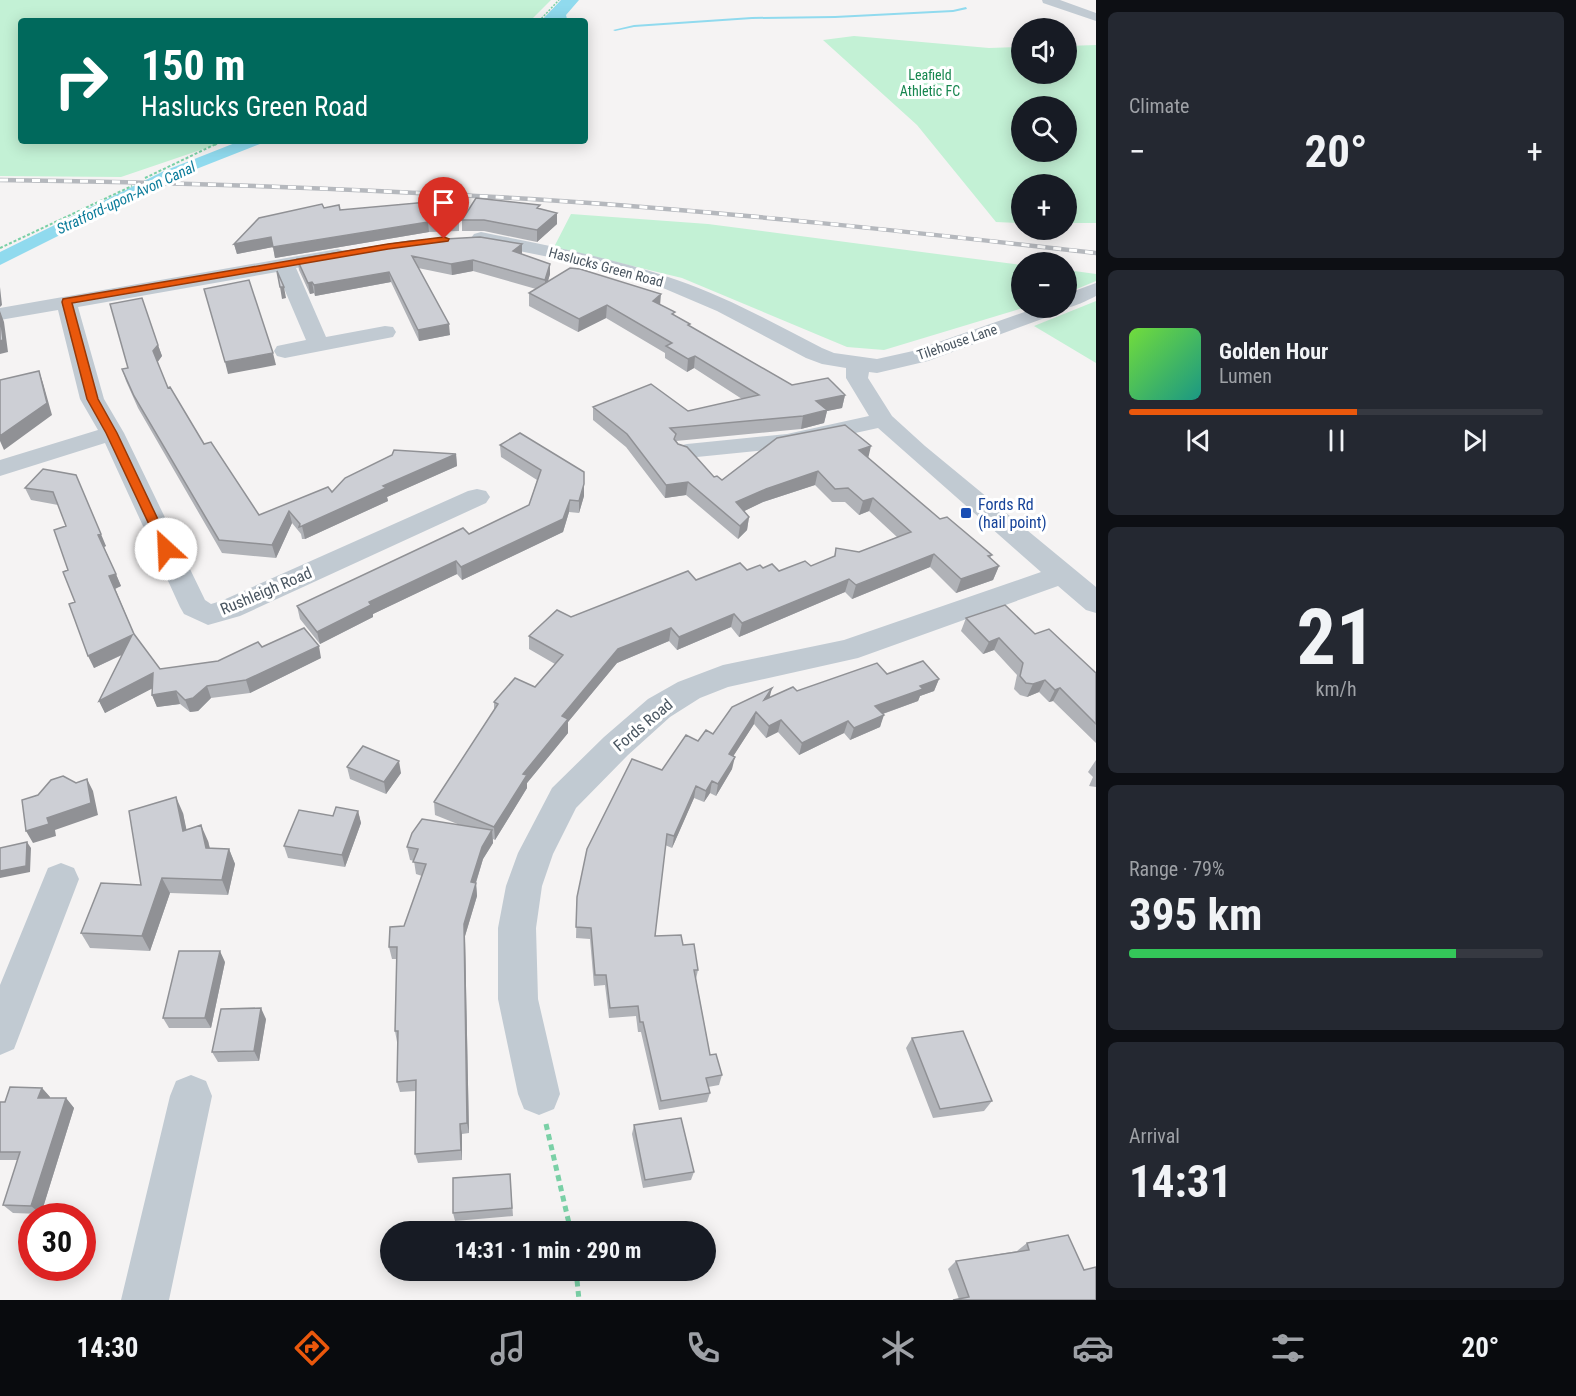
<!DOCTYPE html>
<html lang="en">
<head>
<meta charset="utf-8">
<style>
	:root { --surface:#171b24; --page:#242831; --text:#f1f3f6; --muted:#9ea1a6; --line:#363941; --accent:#ea580c }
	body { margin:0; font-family:"Roboto Condensed",sans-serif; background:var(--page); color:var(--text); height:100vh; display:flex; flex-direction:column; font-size:22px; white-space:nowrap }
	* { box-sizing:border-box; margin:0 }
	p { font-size:20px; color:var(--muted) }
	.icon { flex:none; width:33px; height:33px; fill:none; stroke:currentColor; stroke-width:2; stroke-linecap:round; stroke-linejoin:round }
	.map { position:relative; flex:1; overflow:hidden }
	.panel { display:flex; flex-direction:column; gap:12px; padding:12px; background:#0d0f14; width:480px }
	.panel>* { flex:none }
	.hud { position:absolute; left:18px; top:18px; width:570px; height:126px; border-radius:6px; box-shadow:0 3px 15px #0003; background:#00695c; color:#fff; overflow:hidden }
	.tools { position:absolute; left:1011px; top:18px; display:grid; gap:12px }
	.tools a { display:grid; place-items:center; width:66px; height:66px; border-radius:50%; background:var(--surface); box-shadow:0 3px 15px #0003; font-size:30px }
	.speed { position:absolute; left:18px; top:1203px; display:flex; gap:12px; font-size:30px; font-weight:700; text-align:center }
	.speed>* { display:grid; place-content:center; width:78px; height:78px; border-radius:50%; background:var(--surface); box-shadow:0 3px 15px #0003; line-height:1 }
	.speed .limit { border:9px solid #d22; background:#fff; color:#111 }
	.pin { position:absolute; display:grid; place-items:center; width:51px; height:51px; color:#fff; margin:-62px -26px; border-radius:50% 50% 50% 0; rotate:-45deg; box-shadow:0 0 6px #0007 }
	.pin .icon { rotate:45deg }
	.me { position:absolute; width:66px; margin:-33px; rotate:335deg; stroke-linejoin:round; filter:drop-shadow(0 0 4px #0008) }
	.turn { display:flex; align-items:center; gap:21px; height:126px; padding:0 24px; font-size:27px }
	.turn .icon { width:78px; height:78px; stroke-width:2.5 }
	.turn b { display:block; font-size:42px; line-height:51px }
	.big { font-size:45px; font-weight:700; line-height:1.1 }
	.panel .widget { flex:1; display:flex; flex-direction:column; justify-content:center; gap:9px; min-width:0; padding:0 21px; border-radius:9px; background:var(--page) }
	.panel .dial { align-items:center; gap:0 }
	.dial b { font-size:78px; line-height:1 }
	.song { display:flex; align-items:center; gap:18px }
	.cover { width:72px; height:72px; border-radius:9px; background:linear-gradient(135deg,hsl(100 70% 55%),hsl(170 70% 35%)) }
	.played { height:6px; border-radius:3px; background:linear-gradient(90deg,var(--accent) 55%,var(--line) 55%) }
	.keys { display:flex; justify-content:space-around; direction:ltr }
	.heat { display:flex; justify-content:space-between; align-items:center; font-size:33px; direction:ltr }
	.charge { height:9px; border-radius:4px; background:linear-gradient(90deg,#34c759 79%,var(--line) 0) }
	.trip { position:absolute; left:380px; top:1221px; width:336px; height:60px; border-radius:30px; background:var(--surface); box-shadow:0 3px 15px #0003; font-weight:700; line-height:60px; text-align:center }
	.tabs { display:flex; height:96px; justify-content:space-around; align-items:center; background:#090b0e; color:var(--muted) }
	.tabs .icon { width:42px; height:42px }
	.tabs .current { color:var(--accent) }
	.tabs b { font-size:27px; color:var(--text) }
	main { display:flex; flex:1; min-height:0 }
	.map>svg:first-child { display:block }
</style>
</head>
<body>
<main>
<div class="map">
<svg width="1096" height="1300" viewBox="0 0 1096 1300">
	<rect width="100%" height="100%" fill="#f5f3f3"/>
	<path fill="#c3f1d5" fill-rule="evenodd" d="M0 0H551L530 21H21V141H227L121 177 0 176Z
		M854 36 989 48 1021 47 1022 74H1066L1067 46 1096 45V223H1067L1066 184H1022L1021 223 996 222 917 125 823 40ZM1022 106H1066V152H1022Z
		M571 214 708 224 1021 265 1023 308 884 350 847 347 682 278 554 247Z
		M1067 270 1096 274V281L1067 293Z
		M1096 301V363L1034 326Z"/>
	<path fill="#90daee" d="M561 0H579L566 15 567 19 573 21H541Z"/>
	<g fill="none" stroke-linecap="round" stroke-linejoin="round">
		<path fill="#90daee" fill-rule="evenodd" d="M966 7 967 9 953 12 835 18 752 19 634 27 615 31 613 30 634 25 752 17 835 16 953 10Z"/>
		<path fill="#90daee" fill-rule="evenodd" d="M240 141H262L260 144 176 177 0 265V252L164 171Z"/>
		<path stroke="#7ad0a6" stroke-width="1.5" stroke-dasharray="2 1.5" stroke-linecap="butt" d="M539 21 559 0
			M215 145 222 141"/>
		<path stroke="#7ad0a6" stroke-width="2" stroke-dasharray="3 2" stroke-linecap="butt" d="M145 178 218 143
			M0 248 132 186"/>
		<path stroke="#7ad0a6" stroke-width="5" stroke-dasharray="6 4.5" stroke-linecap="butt" d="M546 1124 571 1232
			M576 1270 579 1300"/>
		<path fill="#c1cad2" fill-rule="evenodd" d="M1042 0H1060L1096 13V21L1043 3Z
			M481 232C546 245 614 258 677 280 727 297 775 324 822 348L834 353 877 359 913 351 1036 308H1066V294L1096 283V296C1086 301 1075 307 1064 308L1061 312 928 361 877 373 869 372 868 378 892 416 925 446 1096 587V613L1086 610 1058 586 858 658 728 687 700 698 670 717 628 755 576 808 553 854 542 886 536 928 538 999 560 1094 554 1109 539 1115 524 1109 518 1094 498 999V928L506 886 518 853 552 788 604 737 648 699 678 682 723 665 844 640 1041 572 878 428 787 448 687 458 678 456 675 451 678 446 687 444 787 434 869 416 846 378V368L822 364 806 358 717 311 663 288 549 257 474 242 471 238 474 234Z
			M338 249 345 251 348 255 345 259 296 268 326 337 385 326 393 327 396 332 393 337 285 358 277 356 274 351 277 346 306 340 277 272 78 307 104 399 124 433 205 600 211 604 221 601 468 491 477 489 486 491 490 497 486 503 240 616 208 625 184 614 180 607 105 443 0 476V460L98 430 80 399 58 310 0 320V308Z
			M61 863 74 868 79 879 14 1049 0 1055V985L48 868Z
			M191 1075 206 1081 212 1096 169 1300H121L170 1096 176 1081Z"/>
		<defs>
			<path id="rail" d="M0 180C182 182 364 189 546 200 730 212 913 232 1096 253"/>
		</defs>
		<use href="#rail" stroke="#b5b8bd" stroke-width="4.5"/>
		<use href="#rail" stroke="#fff" stroke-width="3" stroke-dasharray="8" stroke-linecap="butt"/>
	</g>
	<path fill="#b0b2b7" d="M440 204 459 221V231L429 232 275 258 273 247 237 254 234 244 324 208 340 210Z
		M540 209 557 213V224L537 242 484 231H462V220Z
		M522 244V254L550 264V274L548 281 661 305 690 326 792 385 845 395 842 408 827 411 824 423 801 429 676 441 678 444 714 477 722 480 868 458 940 519 992 555 990 558 999 566 993 580 956 593 930 567 852 599 845 592 739 637 731 627 677 650 669 641 617 663 568 722V733L527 783V788L495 840 493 839V843L483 859 476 883 477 896 465 936 469 1133 462 1134V1160L418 1163 415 1154 416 1091 400 1092 397 1082 398 1042H397L395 1031 397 959H392L389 947 404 926 422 876 416 874 414 861 410 860 407 847 460 825 435 815 434 802 494 710V702L535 687 555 664 529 649V636L571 617 696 580 763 568 779 571 811 566 834 557 836 548 859 552 897 537 869 511 859 515 845 502H832L815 485 763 502 744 511 749 517 747 530 738 539 686 495 665 498 626 447 593 420V407L688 411 742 399 694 368 687 372 665 358V353L606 318 578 332 529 306V293L536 289 473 271 452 275 418 268 450 335 419 341 391 282 315 296 314 293 310 294 299 270 297 259Z
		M158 345 162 356 157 362 168 388 204 444 259 515 456 454 457 466 387 497 388 501 305 539H302L301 534 292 523 276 558 222 553 138 408 126 381 122 369 128 368Z
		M500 445 584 496 579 513 569 512 563 532 462 580 457 574 373 614V617L320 644 300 619 297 606 469 534 529 505 537 480 501 457Z
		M43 469 106 546 104 547 121 586 115 588 134 634 160 669 218 661 262 647 321 658 250 693 211 698 198 711 190 712 180 704 157 707 152 695V688L105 713 99 701 122 655 94 668 68 570 66 526 58 505 31 500 25 488Z
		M966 618 1035 634 1096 673V743L1053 701 1049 702 1039 692 1027 697 1020 695 1014 689 1017 675 994 650 983 654 961 631Z
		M887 674 939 679 934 691 920 696 918 701 883 714 880 727 850 740 844 733 799 755 778 732 766 738 754 724 733 756 732 769 716 796 710 793 704 802 694 798 672 848 665 845 655 936 683 945 698 970 696 979 710 1055 722 1075 719 1085 708 1087 710 1093 707 1102 659 1110 641 1032H638L636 1016 609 1018 605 985 594 986 590 939 576 938 577 897 662 770 698 741 713 734 770 698 797 691Z
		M1096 760V787L1089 786 1093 777 1088 772Z
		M347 767 401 773 386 794 350 779Z
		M358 811 361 823 345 867 288 858 284 846 333 816Z
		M183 813 186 830 208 841 210 848 229 849 235 864 228 895 170 893 150 951 90 948 81 933 141 885Z
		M225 962 211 1028H169L163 1018Z
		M266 1019 259 1061 218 1062 212 1052Z
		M912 1038 992 1101 984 1111 933 1118 906 1048Z
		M42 1088 50 1097V1098H66L74 1108 41 1214 13 1213 3 1205 18 1160H0V1102H5Z
		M634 1125 694 1172 691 1180 643 1188 632 1134Z
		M510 1174 513 1216 455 1221 453 1213Z
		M1027 1243 1084 1270 1096 1300 959 1299 948 1269 956 1261 1018 1251H1017Z"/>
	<path fill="#909195" d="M557 213V224L537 242V230Z
		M428 222 429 232 275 258 273 247Z
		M271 237 273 247 237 254 234 244Z
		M522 244V255L513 251Z
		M473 260V271L452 275 451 264Z
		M550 264V274L545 291V280Z
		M389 272 391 282 315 296 314 285Z
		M312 282 314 293 310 294 308 283Z
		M0 287 2 305 0 307Z
		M280 287H284L286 298 282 299Z
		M661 294 660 306 653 301Z
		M607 305 606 318 578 332 579 319Z
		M0 311 4 322 8 352 0 354Z
		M449 324 450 335 419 341 418 330Z
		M158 345 162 356 157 363 153 351Z
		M273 353 276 365 228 374 225 362Z
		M695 356 694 368 687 372 688 359Z
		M39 371 43 383 52 415 4 450 0 441V436Z
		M845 395 842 408 827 411 824 423 801 429 803 416 816 401Z
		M871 446 868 459 859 450Z
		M456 454 457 466 387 497 388 501 305 539 302 526 383 486Z
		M818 471 815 485 763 502 734 516 736 502 766 489Z
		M688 482 686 495 665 498 666 485Z
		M584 484V496L579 513V501Z
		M873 498 869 511 859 515 863 501Z
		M570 500 569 512 563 532 462 580 461 567Z
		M289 511 292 523 276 558 272 545Z
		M749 517 747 530 738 539 740 526Z
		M101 534 106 546 104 547 98 535Z
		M934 554 930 567 852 599 856 585Z
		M456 561 457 574 373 614V617L320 644 317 632 369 602Z
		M999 566 993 580 956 593 961 579Z
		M116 574 121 586 115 589 109 576Z
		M849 579 845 592 739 637 742 623Z
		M734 614 731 627 677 650 679 637Z
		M671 628 669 641 617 663 568 722V733L527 783V788L495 840 494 827 523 774 562 716 618 649Z
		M132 635 138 647 94 668 88 656Z
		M999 638 994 650 983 654 989 642Z
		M319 646 321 658 250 693 246 680Z
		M153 673 159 685 105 713 99 701Z
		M939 679 934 691 920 696 918 701 871 718 875 706 920 686Z
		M1045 680 1039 692 1027 697 1033 684Z
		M207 686 211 698 198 711 190 712 185 700Z
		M772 688 769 700H764Z
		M1060 688 1053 701 1049 702 1055 690Z
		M176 691 180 704 157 707 152 695Z
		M756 712 754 724 727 766 729 754Z
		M884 715 880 727 850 740 854 728Z
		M781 720 778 732 766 738 769 726Z
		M848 721 844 733 799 755 802 743Z
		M735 757 732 769 716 796 718 784Z
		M399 761 401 773 386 794 384 782Z
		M87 779 93 791 98 815 55 830 56 836 33 843 26 831 47 818Z
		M712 781 710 793 704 802 706 791Z
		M696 786 694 798 672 848 674 836Z
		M176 797 183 813 190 846 183 831Z
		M358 811 361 823 345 867 342 855Z
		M201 825 208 841 213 863 206 848Z
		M492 830 493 843 483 859 472 895 471 882 482 847Z
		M27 842 31 848 30 872 0 878V871Z
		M229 849 235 864 228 895 222 880Z
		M162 878 170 893 150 951 142 936Z
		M476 883 477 896 465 936 469 1133 467 1123 464 924Z
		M220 951 225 962 211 1028 205 1018Z
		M261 1008 266 1019 259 1061 254 1051Z
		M42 1088 50 1097 47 1107 38 1098Z
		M66 1098 74 1108 41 1214 31 1206Z
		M460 1124 462 1134V1160L461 1150Z"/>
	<path fill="#cdcfd5" stroke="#909195" stroke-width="1.5" d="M476 198 540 205 537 208 557 213 537 230 484 220H462Z
		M439 201 440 204 450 203 459 221 428 222 273 247 271 237 234 244 259 218 322 204 324 208 339 205 340 210Z
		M480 237 522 244 513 251 550 264 545 280 473 260 451 264 412 256 449 324 418 330 389 272 314 285 312 282 308 283 297 259 410 241Z
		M570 268 580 269 661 294 653 301 675 312 672 314 690 324 688 325 792 385 828 378 845 395 816 401 827 410 803 416 670 428 676 434 674 439 678 444 687 447 714 477 717 476 722 480 777 438 845 425 871 446 859 450 940 519 947 517 992 555 988 556 999 566 961 579 934 554 856 585 849 579 742 623 734 614 679 637 671 628 618 649 562 716 568 719 523 774 527 775 494 827 434 802 498 704 494 702 515 678 535 687 563 655 529 636 557 610 571 617 688 571 696 580 740 563 747 570 760 565 763 568 772 564 779 571 805 561 811 566 835 556 836 548 859 552 911 532 873 498 863 501 848 488 835 489 818 471 766 489 736 502 749 517 740 526 688 482 666 485 627 434 593 407 651 384 688 411 759 395 695 356 688 359 666 346 672 343 607 305 579 319 529 293Z
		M277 271 284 287H280Z
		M249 280 273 353 225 362 204 289Z
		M142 298 158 345 153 351 168 388 170 387 204 444 211 442 259 515 328 487 332 492 345 478 392 455 394 450 456 454 383 486 386 488 302 526 299 527 300 524 289 511 272 545 219 540 134 396 122 369 128 368 110 304Z
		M0 313 3 340 0 341Z
		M39 371 47 403 0 436V380Z
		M520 433 584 472V484L579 501 570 500 563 519 461 567 456 561 369 602 371 605 317 632 297 606 463 528 469 534 529 505 541 470 500 445Z
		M43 469 76 475 101 534 98 535 116 574 109 576 134 634 160 669 218 661 258 642 262 647 304 628 319 646 246 680 207 686 193 698 185 700 176 691 152 695 153 673 99 701 132 635 88 656 69 604 75 602 63 572 68 570 54 530 66 526 53 492 25 488Z
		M1005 605 1035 634 1049 629 1096 673V724L1060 688 1055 690 1045 680 1033 684 1026 683 1020 676 1023 663 999 638 989 642 966 618Z
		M923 661 939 679 920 686 923 689 875 706 884 715 854 728 848 721 802 743 781 720 769 726 756 712 729 754 735 757 718 784 712 781 706 791 696 786 674 836 667 834 655 936 681 935 683 945 694 944 698 970H694L710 1055 716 1054 722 1075 706 1078 710 1093 661 1101 643 1022H640L638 1006 610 1008 606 975H595L591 928 576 927 577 897 587 849 632 759 662 770 686 735 698 741 706 730 713 734 732 707 772 688 764 700 793 687 797 691 877 663 887 674Z
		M363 746 399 761 384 782 347 767Z
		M63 776 76 783 87 779 91 803 47 818 49 824 26 831 22 800 38 795 51 780Z
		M176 797 183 831 201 825 206 848 229 849 222 880 162 878 142 936 81 933 101 883 141 885 129 811Z
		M336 807 358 811 342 855 284 846 299 810 333 816Z
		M422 819 492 830 482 847 471 882 476 883 464 924 467 1123 460 1124 461 1150 415 1154 416 1080 397 1082 398 1031H395L397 947H389L390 927 404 926 426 864 413 862 418 849 407 847 412 833Z
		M27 842 26 866 0 871V848Z
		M179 951H220L205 1018H163Z
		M261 1008 254 1051 212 1052 221 1009Z
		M963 1031 992 1101 940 1109 912 1038Z
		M10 1087 42 1088 38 1098H66L31 1206 3 1205 20 1152H0V1102H5Z
		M681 1118 694 1172 645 1180 634 1125Z
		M510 1174 512 1208 453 1213V1178Z
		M1068 1235 1084 1270 1096 1267V1300H953L969 1297 956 1261 1029 1250 1027 1243Z"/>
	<path fill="#ea580c" stroke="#983908" stroke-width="1.5" d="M444 237 449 239 448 241 388 249 72 303 98 399 117 433 172 549 166 553 162 552 106 433 87 399 62 302 63 299 388 244Z"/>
	<rect fill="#1a4fb4" stroke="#fff" stroke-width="2" x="960" y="507" width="12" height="12" rx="3"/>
	<g text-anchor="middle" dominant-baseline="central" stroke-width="6" stroke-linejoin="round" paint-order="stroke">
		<g font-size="14" fill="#17864f" stroke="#fff">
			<text x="930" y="75">Leafield<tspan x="930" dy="16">Athletic FC</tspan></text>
		</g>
		<g font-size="14" fill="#4a5661" stroke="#fff">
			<text transform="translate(606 267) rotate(15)">Haslucks Green Road</text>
			<text transform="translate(957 342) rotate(-19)">Tilehouse Lane</text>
		</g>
		<g font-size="15" font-style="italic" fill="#0c7c9b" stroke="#fff">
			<text transform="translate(126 198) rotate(-25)">Stratford-upon-Avon Canal</text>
		</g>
		<g font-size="16" fill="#164399" stroke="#fff" text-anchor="start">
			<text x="978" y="504">Fords Rd<tspan x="978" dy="18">(hail point)</tspan></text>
		</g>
		<g font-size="16" fill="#4a5661" stroke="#fff">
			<text transform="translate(266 591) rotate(-23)">Rushleigh Road</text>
			<text transform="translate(643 725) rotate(-40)">Fords Road</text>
		</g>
	</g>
</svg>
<div class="tools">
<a><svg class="icon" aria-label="sound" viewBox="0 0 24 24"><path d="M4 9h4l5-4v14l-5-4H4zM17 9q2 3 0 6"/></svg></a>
<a><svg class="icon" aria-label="search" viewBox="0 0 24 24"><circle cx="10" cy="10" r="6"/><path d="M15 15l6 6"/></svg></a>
<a>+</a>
<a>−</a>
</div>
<div class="speed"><div class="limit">30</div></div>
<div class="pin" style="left:444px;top:239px;background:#d93025"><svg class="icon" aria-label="arrive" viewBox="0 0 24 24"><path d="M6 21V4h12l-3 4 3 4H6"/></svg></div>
<svg class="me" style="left:166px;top:549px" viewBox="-20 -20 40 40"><circle r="19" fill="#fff"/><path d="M0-13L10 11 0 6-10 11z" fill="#ea580c"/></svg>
<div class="trip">14:31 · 1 min · 290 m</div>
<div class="hud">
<div class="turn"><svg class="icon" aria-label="right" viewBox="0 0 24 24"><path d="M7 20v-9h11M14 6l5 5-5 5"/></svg><div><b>150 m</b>Haslucks Green Road</div></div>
</div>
</div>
<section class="panel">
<div class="widget"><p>Climate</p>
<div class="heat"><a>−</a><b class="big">20°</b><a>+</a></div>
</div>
<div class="widget">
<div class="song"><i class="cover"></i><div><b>Golden Hour</b><p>Lumen</p></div></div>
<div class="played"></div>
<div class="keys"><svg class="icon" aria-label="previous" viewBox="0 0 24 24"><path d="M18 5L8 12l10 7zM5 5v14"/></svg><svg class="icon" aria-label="pause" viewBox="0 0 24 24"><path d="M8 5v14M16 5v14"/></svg><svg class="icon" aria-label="next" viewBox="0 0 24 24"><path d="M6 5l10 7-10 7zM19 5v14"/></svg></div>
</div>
<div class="widget dial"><b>21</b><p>km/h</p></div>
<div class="widget"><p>Range · 79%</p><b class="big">395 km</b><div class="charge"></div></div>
<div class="widget"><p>Arrival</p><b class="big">14:31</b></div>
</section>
</main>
<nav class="tabs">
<b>14:30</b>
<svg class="icon current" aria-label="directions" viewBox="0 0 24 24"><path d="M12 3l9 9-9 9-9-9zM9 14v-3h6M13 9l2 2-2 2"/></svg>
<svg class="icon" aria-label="music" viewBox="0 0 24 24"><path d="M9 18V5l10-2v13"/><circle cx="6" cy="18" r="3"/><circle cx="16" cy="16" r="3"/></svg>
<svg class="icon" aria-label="phone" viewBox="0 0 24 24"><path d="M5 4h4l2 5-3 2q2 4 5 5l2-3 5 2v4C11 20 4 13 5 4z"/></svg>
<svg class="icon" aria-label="climate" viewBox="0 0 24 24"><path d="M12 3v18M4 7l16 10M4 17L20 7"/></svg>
<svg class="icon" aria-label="car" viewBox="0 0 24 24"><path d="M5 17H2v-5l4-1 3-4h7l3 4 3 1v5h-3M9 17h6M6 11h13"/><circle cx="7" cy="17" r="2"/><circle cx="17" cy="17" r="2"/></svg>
<svg class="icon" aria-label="filters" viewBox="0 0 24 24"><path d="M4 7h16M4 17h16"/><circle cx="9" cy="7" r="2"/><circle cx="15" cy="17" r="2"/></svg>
<b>20°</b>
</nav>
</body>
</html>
